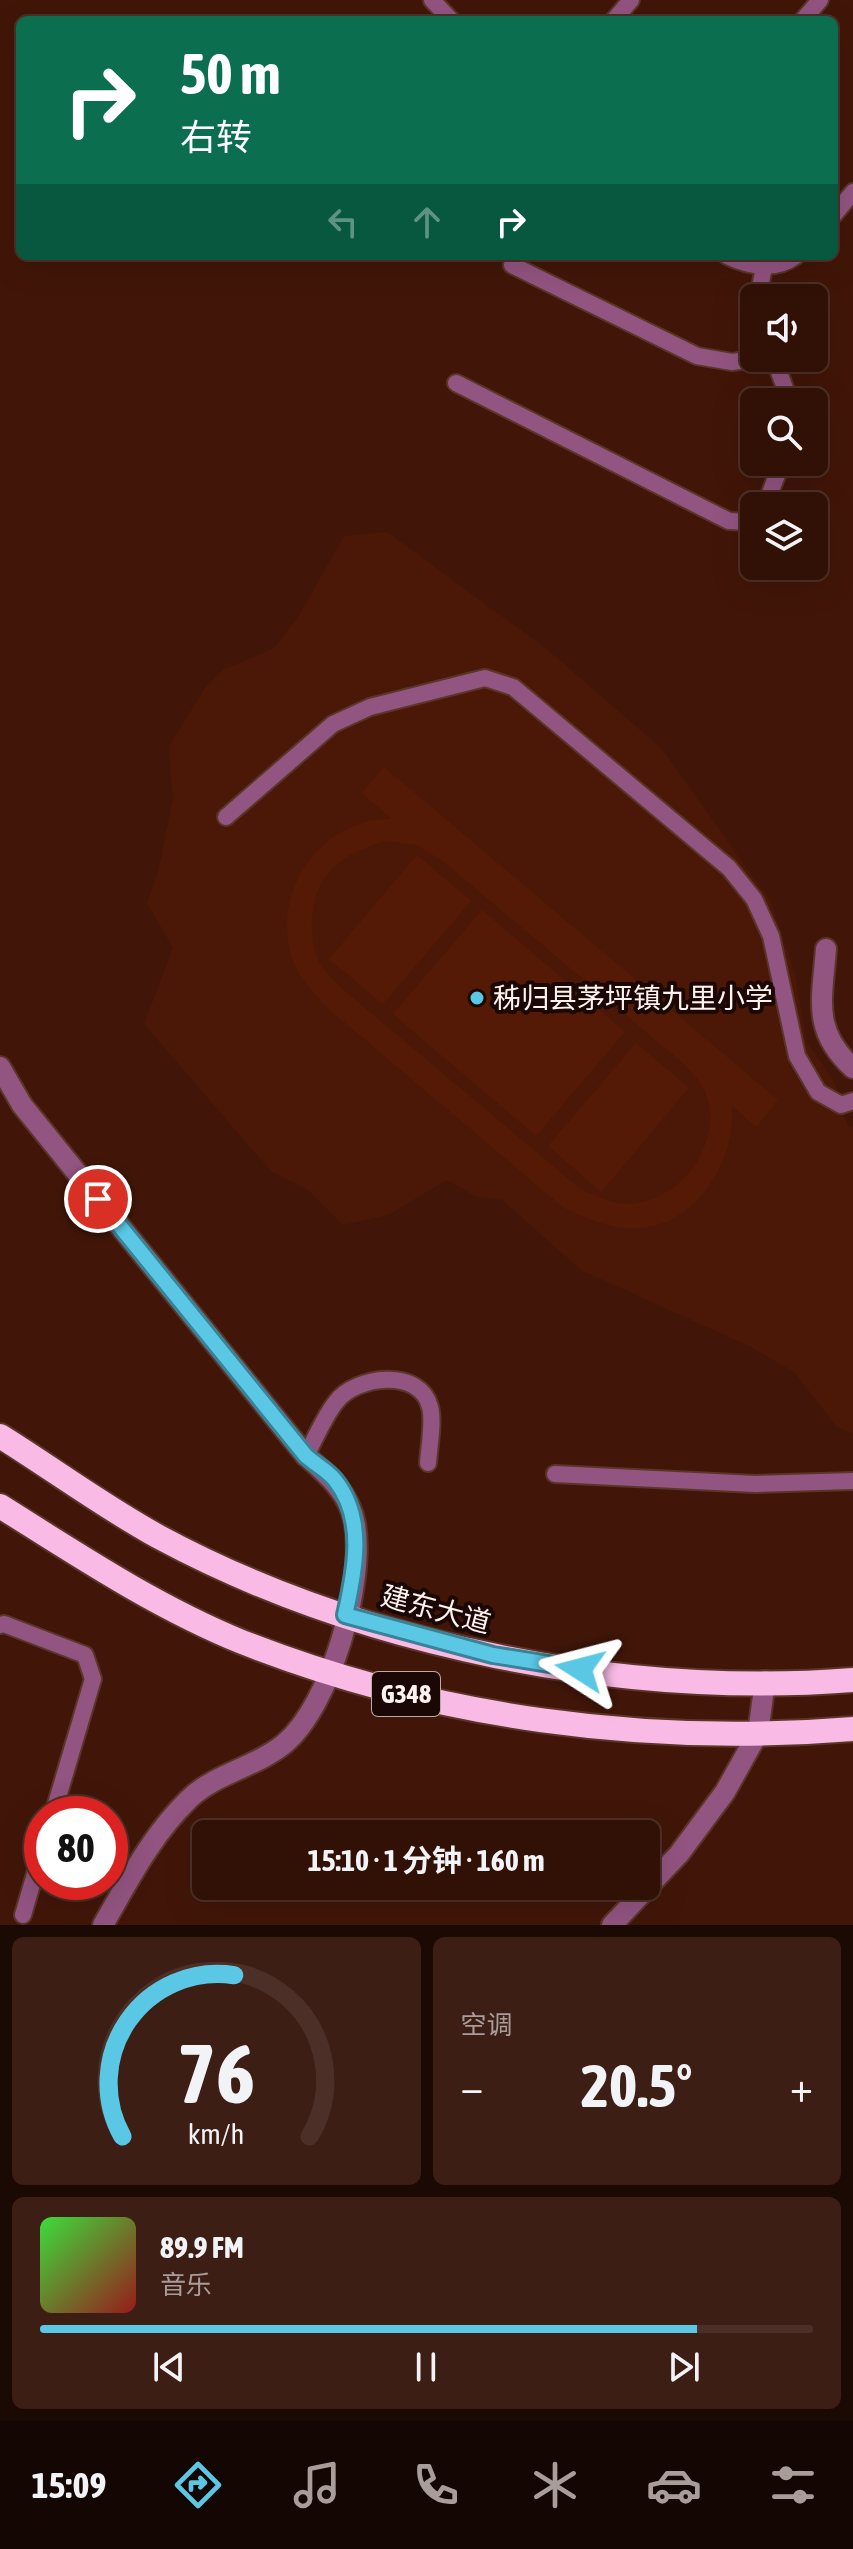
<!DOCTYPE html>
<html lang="zh">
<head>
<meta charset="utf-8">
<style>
	:root { --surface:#311006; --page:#3d1e14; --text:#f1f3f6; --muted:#a89d9b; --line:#4c3028; --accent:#5ac8e5 }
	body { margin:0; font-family:"Asap Condensed","Noto Sans SC",sans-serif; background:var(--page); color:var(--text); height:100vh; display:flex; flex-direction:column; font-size:30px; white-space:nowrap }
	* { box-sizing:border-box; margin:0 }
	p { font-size:26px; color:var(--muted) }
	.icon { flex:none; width:44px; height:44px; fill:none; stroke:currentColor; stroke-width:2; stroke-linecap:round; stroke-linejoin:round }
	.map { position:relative; height:1925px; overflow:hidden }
	.side { display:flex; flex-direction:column; gap:12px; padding:12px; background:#1b0903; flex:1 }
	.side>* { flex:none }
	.hud { position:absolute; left:16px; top:16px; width:822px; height:244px; border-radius:12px; box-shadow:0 8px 32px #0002,0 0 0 2px var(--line); background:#0b6e4f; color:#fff; overflow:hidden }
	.fabs { position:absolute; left:740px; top:284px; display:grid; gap:16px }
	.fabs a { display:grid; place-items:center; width:88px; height:88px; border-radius:12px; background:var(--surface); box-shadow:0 8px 32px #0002,0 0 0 2px var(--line); font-size:40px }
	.speed { position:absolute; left:24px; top:1796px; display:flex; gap:16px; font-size:40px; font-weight:700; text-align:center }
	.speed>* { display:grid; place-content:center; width:104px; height:104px; border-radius:50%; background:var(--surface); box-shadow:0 8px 32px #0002,0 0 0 2px var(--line); line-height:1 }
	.speed .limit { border:12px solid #d22; background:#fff; color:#111 }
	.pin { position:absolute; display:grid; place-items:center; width:68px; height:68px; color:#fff; margin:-34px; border:4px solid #fff; border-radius:50%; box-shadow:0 2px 8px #0007 }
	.me { position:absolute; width:88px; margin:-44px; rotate:279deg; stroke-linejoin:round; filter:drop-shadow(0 0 6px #0008) }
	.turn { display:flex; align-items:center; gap:28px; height:168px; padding:0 32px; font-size:36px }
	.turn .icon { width:104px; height:104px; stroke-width:2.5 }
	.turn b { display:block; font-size:56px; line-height:68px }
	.lanes { display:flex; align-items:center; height:76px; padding:0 32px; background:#0003; justify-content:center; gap:40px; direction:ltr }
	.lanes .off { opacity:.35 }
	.big { font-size:60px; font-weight:700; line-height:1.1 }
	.side .card { flex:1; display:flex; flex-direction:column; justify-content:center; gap:12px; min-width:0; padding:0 28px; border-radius:12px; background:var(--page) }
	.side .dial { align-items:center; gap:0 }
	.dial svg { height:208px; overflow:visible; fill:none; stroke:var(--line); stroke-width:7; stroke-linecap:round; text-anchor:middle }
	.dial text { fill:var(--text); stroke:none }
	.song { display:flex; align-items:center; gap:24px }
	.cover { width:96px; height:96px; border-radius:12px; background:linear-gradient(135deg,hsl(120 70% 55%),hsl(0 70% 35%)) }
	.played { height:8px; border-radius:4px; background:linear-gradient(90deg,var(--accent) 85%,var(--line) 85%) }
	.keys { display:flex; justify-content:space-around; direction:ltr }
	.heat { display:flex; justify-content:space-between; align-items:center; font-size:44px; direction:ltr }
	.side .tiles { flex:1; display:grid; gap:12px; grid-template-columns:1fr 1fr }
	.card:last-child { grid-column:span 2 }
	.trip { position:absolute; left:192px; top:1820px; width:468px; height:80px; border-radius:12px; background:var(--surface); box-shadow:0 8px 32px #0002,0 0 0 2px var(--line); font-weight:700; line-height:80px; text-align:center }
	.menu { display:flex; height:128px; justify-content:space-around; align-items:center; background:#140602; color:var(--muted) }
	.menu .icon { width:56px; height:56px }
	.menu .active { color:var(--accent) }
	.menu b { font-size:36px; color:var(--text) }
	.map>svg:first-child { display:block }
</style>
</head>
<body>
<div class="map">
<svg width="853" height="1925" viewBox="0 0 853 1925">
	<rect width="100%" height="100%" fill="#411608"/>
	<path fill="#4b1807" d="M387 532 548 650 662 749 771 902 795 973 807 1043 833 1079 848 1127 853 1126V1434L837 1427 794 1372 751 1347 581 1270 502 1200 475 1196 447 1180 388 1215 343 1225 307 1189 271 1171 144 1024 173 948 147 903 158 872 173 799 169 746 205 688 224 669 273 649 297 619 344 536Z"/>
	<path fill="#551a06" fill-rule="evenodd" d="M384 767 778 1100 756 1127 732 1106C736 1159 698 1224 640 1228 612 1230 588 1219 564 1208L324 1005C316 994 303 982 297 970 264 901 317 818 392 819L362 793ZM385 841 417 845 444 862 683 1063C689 1070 698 1078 703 1087 727 1135 687 1196 637 1203 617 1207 596 1196 579 1188L340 987C333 979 325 972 320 963 313 952 311 933 312 920 314 873 342 854 385 841Z
		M417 855 471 901 383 1004 329 959Z
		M482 910 625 1032 536 1136 393 1014Z
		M636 1043 689 1088 601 1192 548 1146Z"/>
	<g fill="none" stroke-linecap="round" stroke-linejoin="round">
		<defs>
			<path id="lane" d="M432 0 451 20
				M614 20 631 0
				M803 20 820 0
				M834 215 853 192
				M727 256C750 267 774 272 796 256
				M512 265 697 356 732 362 763 358
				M758 298 764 267
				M774 358 790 402
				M456 383 729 521 747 522 754 517
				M765 506 782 462
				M226 817 333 724 370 707 485 678 513 687 729 868 754 899 771 936 797 1056 818 1092 841 1105 853 1101
				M306 1456C315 1439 324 1417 336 1402 355 1376 420 1367 430 1407 434 1422 429 1447 428 1463
				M555 1474 755 1484 853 1481
				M0 1625 4 1624 85 1655 93 1679 53 1814
				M23 1915 42 1850"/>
			<path id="street" d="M826 949C822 1000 812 1031 853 1068
				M0 1067 22 1105 306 1456C327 1474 350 1494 355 1524 365 1583 331 1705 284 1744 256 1767 214 1774 189 1799 151 1836 129 1880 103 1925
				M612 1925 679 1854 725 1792 758 1733 765 1681"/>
			<path id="highway" d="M0 1436C53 1469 104 1507 159 1537 362 1646 624 1698 853 1680
				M0 1506C78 1555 156 1607 242 1642 435 1718 647 1746 853 1729"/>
		</defs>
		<use href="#lane" stroke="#5b3528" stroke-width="20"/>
		<use href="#street" stroke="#5b3528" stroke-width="24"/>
		<use href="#highway" stroke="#5b3528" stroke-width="28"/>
		<use href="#lane" stroke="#925481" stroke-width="16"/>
		<use href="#street" stroke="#925481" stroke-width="20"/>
		<use href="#highway" stroke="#f9bae5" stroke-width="24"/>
	</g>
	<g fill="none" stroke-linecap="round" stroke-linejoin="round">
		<defs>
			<path id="route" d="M98 1199 306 1456C315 1464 328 1471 335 1480 366 1519 355 1571 345 1615L493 1655 580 1669"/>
		</defs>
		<use href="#route" stroke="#3a8295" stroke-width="20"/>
		<use href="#route" stroke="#5ac8e5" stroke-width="14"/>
	</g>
	<circle fill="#5ac8e5" stroke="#1b0804" stroke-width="3" cx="477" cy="998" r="8"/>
	<g text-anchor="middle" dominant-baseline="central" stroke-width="8" stroke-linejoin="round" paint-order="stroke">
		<rect fill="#1b0804" stroke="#baaca8" stroke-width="2" x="372" y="1672" width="68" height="44" rx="6"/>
		<g font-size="26" font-weight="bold" fill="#fef2ee">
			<text x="406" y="1694">G348</text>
		</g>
		<g font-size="28" fill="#fef2ee" stroke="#1b0804" text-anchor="start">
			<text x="493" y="998">秭归县茅坪镇九里小学</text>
		</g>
		<g font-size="28" fill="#fef2ee" stroke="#1b0804">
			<text transform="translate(436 1609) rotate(15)">建东大道</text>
		</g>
	</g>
</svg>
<div class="fabs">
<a><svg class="icon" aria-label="sound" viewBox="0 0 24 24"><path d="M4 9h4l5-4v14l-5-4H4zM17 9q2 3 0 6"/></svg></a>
<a><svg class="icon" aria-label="search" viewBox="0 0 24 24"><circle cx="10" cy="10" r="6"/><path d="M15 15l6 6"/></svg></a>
<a><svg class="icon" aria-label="layers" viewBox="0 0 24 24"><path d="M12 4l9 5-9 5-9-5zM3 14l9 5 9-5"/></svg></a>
</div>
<div class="speed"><div class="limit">80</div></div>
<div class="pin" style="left:98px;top:1199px;background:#d93025"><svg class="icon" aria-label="arrive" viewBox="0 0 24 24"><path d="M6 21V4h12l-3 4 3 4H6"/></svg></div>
<svg class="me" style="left:580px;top:1669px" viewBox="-20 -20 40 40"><path d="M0-17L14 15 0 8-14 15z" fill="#5ac8e5" stroke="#fff" stroke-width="4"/></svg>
<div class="trip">15:10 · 1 分钟 · 160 m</div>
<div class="hud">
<div class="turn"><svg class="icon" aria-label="right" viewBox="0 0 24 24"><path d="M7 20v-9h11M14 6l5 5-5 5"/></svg><div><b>50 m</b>右转</div></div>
<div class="lanes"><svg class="icon off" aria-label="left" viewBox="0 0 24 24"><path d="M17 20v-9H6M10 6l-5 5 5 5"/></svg><svg class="icon off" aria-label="ahead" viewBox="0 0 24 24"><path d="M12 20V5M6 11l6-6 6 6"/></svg><svg class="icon" aria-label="right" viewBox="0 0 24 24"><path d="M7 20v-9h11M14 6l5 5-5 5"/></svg></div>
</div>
</div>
<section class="side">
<div class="tiles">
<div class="card dial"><svg viewBox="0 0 100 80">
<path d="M14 69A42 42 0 1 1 86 69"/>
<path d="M14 69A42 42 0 0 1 57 7" stroke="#5ac8e5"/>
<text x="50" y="56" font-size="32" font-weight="700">76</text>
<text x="50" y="72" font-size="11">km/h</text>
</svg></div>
<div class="card"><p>空调</p>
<div class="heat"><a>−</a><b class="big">20.5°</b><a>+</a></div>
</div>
<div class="card">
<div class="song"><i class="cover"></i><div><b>89.9 FM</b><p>音乐</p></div></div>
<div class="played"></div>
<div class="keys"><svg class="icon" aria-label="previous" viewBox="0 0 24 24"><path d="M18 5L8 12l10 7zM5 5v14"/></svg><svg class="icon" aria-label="pause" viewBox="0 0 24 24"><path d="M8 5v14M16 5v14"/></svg><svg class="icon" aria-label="next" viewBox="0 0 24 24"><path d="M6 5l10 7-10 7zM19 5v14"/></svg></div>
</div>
</div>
</section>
<nav class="menu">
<b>15:09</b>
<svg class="icon active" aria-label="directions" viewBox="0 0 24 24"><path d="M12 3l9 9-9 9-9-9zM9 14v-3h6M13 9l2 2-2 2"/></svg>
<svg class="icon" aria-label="music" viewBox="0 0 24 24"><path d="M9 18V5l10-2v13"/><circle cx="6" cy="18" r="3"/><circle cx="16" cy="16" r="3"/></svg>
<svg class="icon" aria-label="phone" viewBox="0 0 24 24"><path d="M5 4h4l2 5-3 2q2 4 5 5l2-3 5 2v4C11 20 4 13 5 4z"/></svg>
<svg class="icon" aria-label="climate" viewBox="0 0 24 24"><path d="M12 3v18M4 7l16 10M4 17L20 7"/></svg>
<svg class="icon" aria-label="car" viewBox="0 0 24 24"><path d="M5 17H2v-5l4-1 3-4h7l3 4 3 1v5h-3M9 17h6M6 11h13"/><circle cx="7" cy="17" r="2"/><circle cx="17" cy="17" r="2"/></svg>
<svg class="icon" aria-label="filters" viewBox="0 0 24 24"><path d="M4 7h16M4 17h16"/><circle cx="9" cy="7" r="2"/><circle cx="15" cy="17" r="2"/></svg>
</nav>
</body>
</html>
